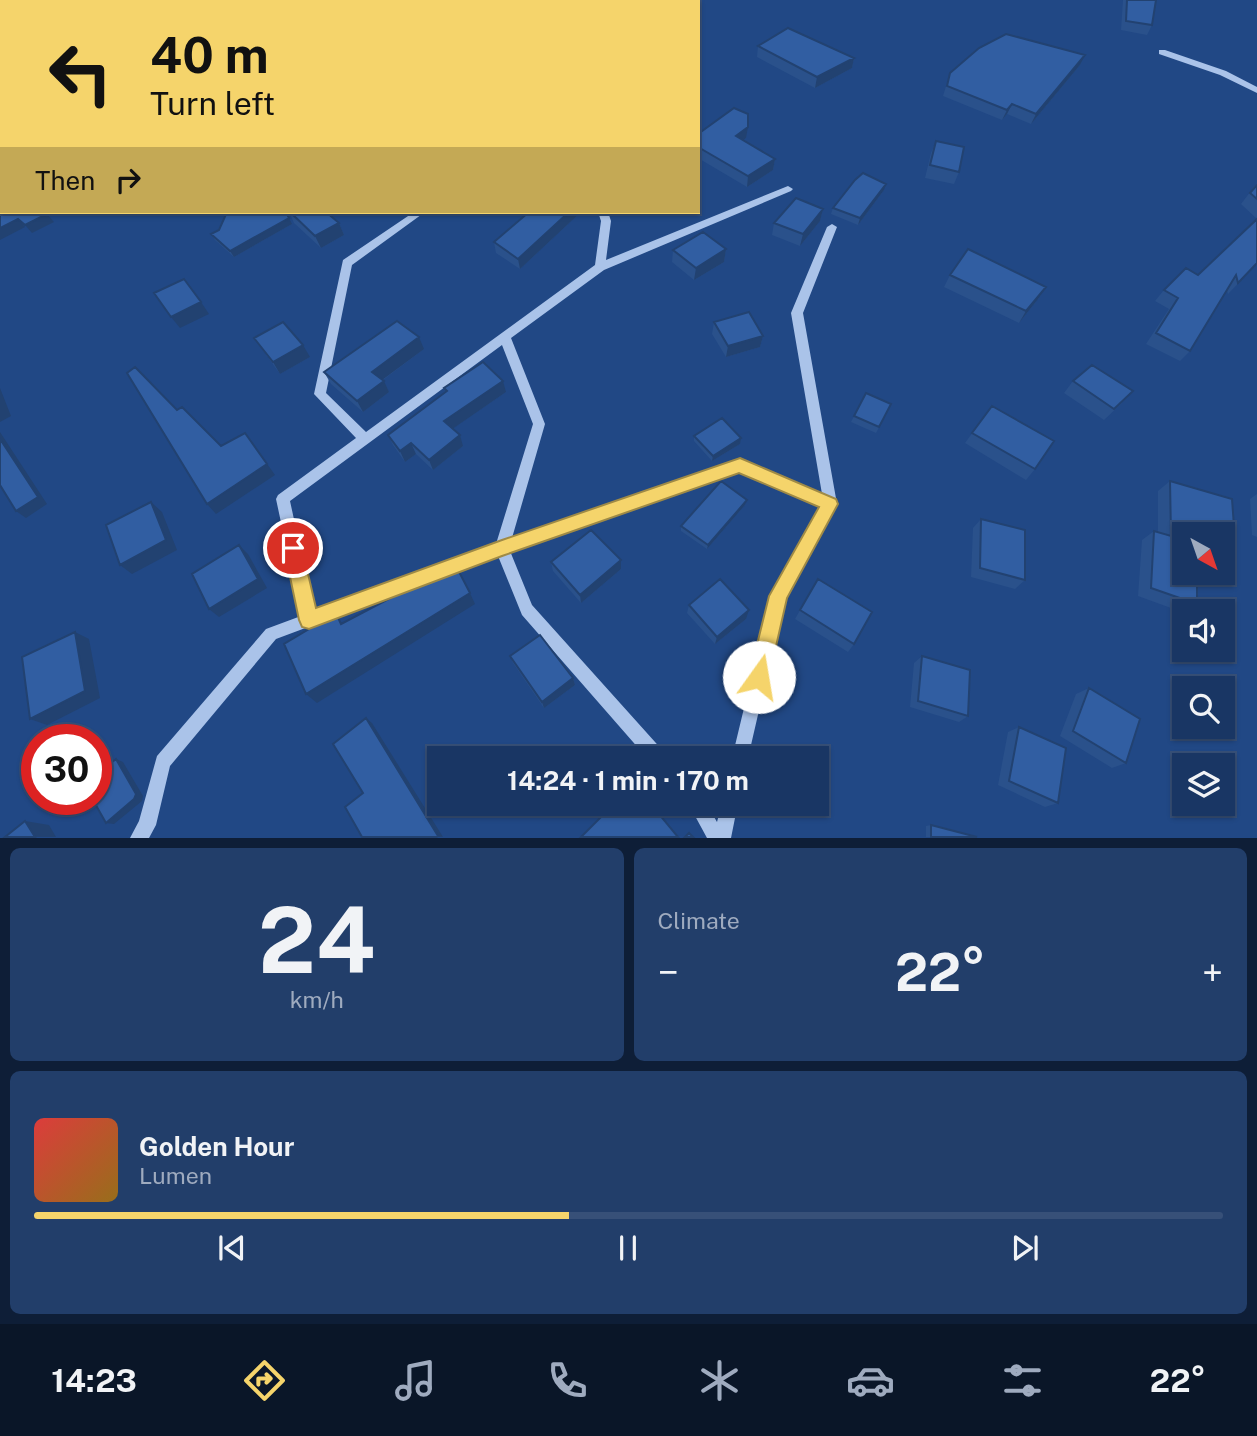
<!DOCTYPE html>
<html lang="en">
<head>
<meta charset="utf-8">
<style>
	:root { --surface:#193664; --page:#223e6a; --text:#f1f3f6; --muted:#9fabbf; --line:#375078; --accent:#f5d46b }
	body { margin:0; font-family:"Public Sans",sans-serif; background:var(--page); color:var(--text); height:100vh; display:flex; flex-direction:column; font-size:26px; white-space:nowrap }
	* { box-sizing:border-box; margin:0 }
	p { font-size:23px; color:var(--muted) }
	.icon { flex:none; width:38px; height:38px; fill:none; stroke:currentColor; stroke-width:2; stroke-linecap:round; stroke-linejoin:round }
	.map { position:relative; height:838px; overflow:hidden }
	.details { display:flex; flex-direction:column; gap:10px; padding:10px; background:#0e1e37; flex:1 }
	.details>* { flex:none }
	.top-card { position:absolute; left:0px; top:0px; width:700px; height:214px; box-shadow:0 2px 5px #0004,0 0 0 2px var(--line); background:#f5d46b; color:#111; overflow:hidden }
	.needle { width:46px; rotate:140deg }
	.buttons { position:absolute; left:1172px; top:522px; display:grid; gap:14px }
	.buttons a { display:grid; place-items:center; width:63px; height:63px; border-radius:0px; background:var(--surface); box-shadow:0 2px 5px #0004,0 0 0 2px var(--line); font-size:35px }
	.speed { position:absolute; left:21px; top:724px; display:flex; gap:14px; font-size:35px; font-weight:700; text-align:center }
	.speed>* { display:grid; place-content:center; width:91px; height:91px; border-radius:50%; background:var(--surface); box-shadow:0 2px 5px #0004,0 0 0 2px var(--line); line-height:1 }
	.speed .limit { border:10px solid #d22; background:#fff; color:#111 }
	.pin { position:absolute; display:grid; place-items:center; width:60px; height:60px; color:#fff; margin:-30px; border:4px solid #fff; border-radius:50%; box-shadow:0 2px 7px #0007 }
	.me { position:absolute; width:77px; margin:-38px; rotate:13deg; stroke-linejoin:round; filter:drop-shadow(0 0 5px #0008) }
	.turn { display:flex; align-items:center; gap:24px; height:147px; padding:0 35px; font-size:32px }
	.turn .icon { width:91px; height:91px; stroke-width:2.5 }
	.turn b { display:block; font-size:49px; line-height:60px }
	.then { display:flex; align-items:center; height:66px; padding:0 35px; background:#0003; gap:14px; font-size:26px }
	.big { font-size:52px; font-weight:700; line-height:1.1 }
	.details .tile { flex:1; display:flex; flex-direction:column; justify-content:center; gap:10px; min-width:0; padding:0 24px; border-radius:10px; background:var(--page) }
	.details .dial { align-items:center; gap:0 }
	.dial b { font-size:91px; line-height:1 }
	.song { display:flex; align-items:center; gap:21px }
	.cover { width:84px; height:84px; border-radius:10px; background:linear-gradient(135deg,hsl(0 70% 55%),hsl(40 70% 35%)) }
	.played { height:7px; border-radius:4px; background:linear-gradient(90deg,var(--accent) 45%,var(--line) 45%) }
	.keys { display:flex; justify-content:space-around; direction:ltr }
	.heat { display:flex; justify-content:space-between; align-items:center; font-size:38px; direction:ltr }
	.details .tiles { flex:1; display:grid; gap:10px; grid-template-columns:1fr 1fr }
	.tile:last-child { grid-column:span 2 }
	.trip { position:absolute; left:427px; top:746px; width:402px; height:70px; border-radius:0px; background:var(--surface); box-shadow:0 2px 5px #0004,0 0 0 2px var(--line); font-weight:700; line-height:70px; text-align:center }
	.tabs { display:flex; height:112px; justify-content:space-around; align-items:center; background:#0a1628; color:var(--muted) }
	.tabs .icon { width:49px; height:49px }
	.tabs .on { color:var(--accent) }
	.tabs b { font-size:32px; color:var(--text) }
	.map>svg:first-child { display:block }
</style>
</head>
<body>
<div class="map">
<svg width="1257" height="838" viewBox="0 0 1257 838">
	<rect width="100%" height="100%" fill="#214885"/>
	<g fill="none" stroke-linecap="round" stroke-linejoin="round">
		<path fill="#aac3e9" fill-rule="evenodd" d="M1159 50H1165L1226 71 1257 87V93L1220 75 1159 54Z
			M788 186 793 189 791 191 604 270 511 338 545 424 512 538 740 460 822 494 791 313 827 227 832 224 837 227 803 313 837 504 785 598 748 758H732L771 596 822 506 740 471 510 551 532 605 664 752 666 758H647L522 615 498 556 276 639 170 766 156 825 149 838H130L139 821 157 756 266 629 301 616 276 499 278 495 356 438 314 394 343 260 414 212H425L352 265 326 393 366 432 595 265 601 221 598 212H608L611 221 606 260ZM502 345 533 424 496 544 314 611 290 501Z
			M688 803H706L717 822 722 803H738L731 838H707Z"/>
	</g>
	<path fill="#2a518b" d="M1123 0H1156L1152 25 1147 35 1121 30Z
		M758 46 854 58 852 68 815 88 757 57Z
		M1085 55 1080 65 1031 124 1007 114 1002 120 943 96 950 73Z
		M698 134 746 138 743 140 775 159 773 170 747 187 698 158Z
		M936 141 959 172 954 184 925 178 931 153Z
		M1257 183V264L1228 294 1227 290 1190 351 1180 361 1146 344 1169 309 1155 301 1164 290 1198 275 1257 219 1241 204Z
		M884 190 858 225 831 214 833 208Z
		M823 209 820 221 800 246 772 235 774 223Z
		M289 212H326L339 223 344 235 321 248 294 223Z
		M529 212H581L520 269 496 253 494 242Z
		M292 224 234 257 215 240 211 234Z
		M726 249 724 262 694 280 672 262 673 250Z
		M950 275 1046 287 1038 299 1019 323 944 287Z
		M714 322 763 336 760 347 726 357 712 334Z
		M254 338 310 357 280 374Z
		M424 349 383 380 389 392 363 412 331 384 324 372Z
		M1073 381 1122 403 1104 420 1064 393Z
		M444 388 506 392 452 429 463 446 433 470 416 454 405 462 393 445 388 435 445 392Z
		M866 393 891 404 876 433 851 422Z
		M992 406 1035 469 1026 480 965 443Z
		M694 436 740 444 712 461 694 441Z
		M1170 481 1235 540 1223 548V534H1185L1197 604 1182 612 1138 596 1142 540 1154 531 1158 532V491Z
		M1257 494V537L1252 535 1250 499Z
		M747 500 745 505 707 549 681 531V526Z
		M981 519 1025 580 1015 589 971 577 973 528Z
		M551 562 621 569 581 603 553 571Z
		M818 579 854 644 848 652 795 619Z
		M689 605 746 619 715 644 687 613Z
		M510 656 573 678 575 685 544 708 513 663Z
		M922 656 968 716 959 722 910 707 914 663Z
		M1089 688 1126 763 1112 768 1060 736 1076 694Z
		M1019 727 1058 803 1045 807 998 785 1008 732Z
		M931 825 977 837H926V826Z"/>
	<path fill="#224271" d="M68 0H87L84 2H65Z
		M488 0H509V1L483 2Z
		M1085 55 1080 65 1031 124 1036 114Z
		M854 58 852 68 815 88 817 77Z
		M0 74 2 77V92L0 93Z
		M1012 104 1007 114 1002 120 1007 110Z
		M748 127 746 138 734 147 736 136Z
		M775 159 773 170 747 187 748 176Z
		M886 184 884 190 858 225 860 218Z
		M823 209 820 221 800 246 803 234Z
		M569 212H581L520 269 518 259Z
		M47 214 54 222 32 233 25 225Z
		M289 218 292 224 234 257 230 251Z
		M18 219 25 227 0 240V228Z
		M339 223 344 235 321 248 315 236Z
		M726 249 724 262 694 280 696 268Z
		M1046 287 1038 299 1019 323 1026 311Z
		M201 302 209 314 180 328 171 317Z
		M763 336 760 347 726 357 728 346Z
		M419 337 424 349 378 383 372 372Z
		M303 345 310 357 280 374 273 362Z
		M384 381 389 392 363 412 357 401Z
		M503 381 506 392 448 432 444 421Z
		M0 388 11 416 0 422Z
		M0 432 47 504 26 518 16 511 0 439Z
		M245 433 275 475 216 514 207 504Z
		M460 435 463 446 433 470 429 460Z
		M741 438 740 444 712 461 713 456Z
		M411 443 416 454 405 462 400 451Z
		M747 500 745 505 707 549 708 545Z
		M151 502 162 512 177 550 132 574 120 565Z
		M239 545 248 554 267 588 219 617 209 609Z
		M621 560V569L581 603 580 595Z
		M470 593 475 604 317 703 306 694Z
		M749 610 746 619 715 644 717 637Z
		M75 632 89 639 100 698 47 725 30 719Z
		M573 678 575 685 544 708 542 702Z
		M366 718 372 723 443 837H436Z
		M116 759 123 762 143 796 142 801 114 824 106 823Z
		M25 821 49 825 56 837H35Z"/>
	<path fill="#315ea2" stroke="#224271" stroke-width="2" d="M0 0H68L65 2H2V16L0 14Z
		M226 0H351L353 2H227Z
		M429 0H488L483 2H426Z
		M1127 0H1156L1152 25 1126 21Z
		M788 28 854 58 817 77 758 46Z
		M1006 34 1085 55 1036 114 1012 104 1007 110 947 86 950 73 979 48Z
		M734 108 748 114V127L736 136 775 159 748 176 698 147V134Z
		M936 141 964 147 959 172 930 165Z
		M0 172 2 173V212H45L47 214 25 225 18 219 0 228Z
		M863 173 886 184 860 218 833 208 855 180Z
		M1257 185V199L1250 193Z
		M796 198 823 209 803 234 774 223Z
		M227 212H286L289 218 230 251 211 234 219 230Z
		M290 212H326L339 223 315 236Z
		M529 212H569L518 259 494 242Z
		M1257 219V263L1238 283 1236 275 1190 351 1156 333 1178 298 1164 290 1186 268 1198 275Z
		M703 232 726 249 696 268 673 250Z
		M968 249 1046 287 1026 311 950 275Z
		M184 279 201 302 171 317 154 293Z
		M749 312 763 336 728 346 714 322Z
		M397 321 419 337 372 372 384 381 357 401 324 372Z
		M283 322 303 345 273 362 254 338Z
		M483 362 503 381 444 421 460 435 429 460 411 443 400 451 388 435 447 391 444 388Z
		M1092 365 1133 391 1114 409 1073 381Z
		M135 367 177 410 182 407 221 446 245 433 267 464 207 504 127 373Z
		M866 393 891 404 879 427 854 416Z
		M992 406 1054 441 1035 469 972 433Z
		M722 418 741 438 713 456 694 436Z
		M0 439 38 497 16 511 0 485Z
		M721 481 747 500 708 545 681 526Z
		M1170 481 1232 499 1235 540 1223 536V534H1214L1198 529V534H1185V572H1197V604L1151 588 1154 531 1171 536Z
		M151 502 166 540 120 565 106 525Z
		M981 519 1025 530V580L980 568Z
		M591 530 621 560 580 595 551 562Z
		M239 545 258 579 209 609 192 574Z
		M455 564 470 593 306 694 284 644 336 613 341 624Z
		M720 579 749 610 717 637 689 605Z
		M818 579 872 612 854 644 800 610Z
		M75 632 85 691 30 719 22 657Z
		M540 635 573 678 542 702 510 656Z
		M922 656 970 670 968 716 918 701Z
		M1089 688 1140 719 1126 763 1073 731Z
		M366 718 438 836 436 837H362L345 807 363 793 333 744Z
		M1019 727 1066 748 1058 803 1009 781Z
		M116 759 136 794 134 799 106 823 93 800H96V775Z
		M615 803H650L678 837H581Z
		M25 821 35 837H5Z
		M931 825 977 837H931Z
		M689 833 693 837H685Z"/>
	<path fill="#f5d46b" stroke="#9f8a46" stroke-width="2" d="M740 458 836 499 838 504 787 598 769 677 766 684 759 687 752 684 749 677 769 596 819 507 739 473 502 556 309 629 302 627 299 620 284 548 287 542 293 539 299 542 302 548 316 608 502 540Z"/>
</svg>
<div class="buttons">
<a><svg class="needle" viewBox="-14 -14 28 28"><path d="M0-13l5 13h-10z" fill="#e53935"/><path d="M0 13l5-13h-10z" fill="#9fabbf"/></svg></a>
<a><svg class="icon" aria-label="sound" viewBox="0 0 24 24"><path d="M4 9h4l5-4v14l-5-4H4zM17 9q2 3 0 6"/></svg></a>
<a><svg class="icon" aria-label="search" viewBox="0 0 24 24"><circle cx="10" cy="10" r="6"/><path d="M15 15l6 6"/></svg></a>
<a><svg class="icon" aria-label="layers" viewBox="0 0 24 24"><path d="M12 4l9 5-9 5-9-5zM3 14l9 5 9-5"/></svg></a>
</div>
<div class="speed"><div class="limit">30</div></div>
<div class="pin" style="left:293px;top:548px;background:#d93025"><svg class="icon" aria-label="arrive" viewBox="0 0 24 24"><path d="M6 21V4h12l-3 4 3 4H6"/></svg></div>
<svg class="me" style="left:759px;top:677px" viewBox="-20 -20 40 40"><circle r="19" fill="#fff"/><path d="M0-13L10 11 0 6-10 11z" fill="#f5d46b"/></svg>
<div class="trip">14:24 · 1 min · 170 m</div>
<div class="top-card">
<div class="turn"><svg class="icon" aria-label="left" viewBox="0 0 24 24"><path d="M17 20v-9H6M10 6l-5 5 5 5"/></svg><div><b>40 m</b>Turn left</div></div>
<div class="then">Then<svg class="icon" aria-label="right" viewBox="0 0 24 24"><path d="M7 20v-9h11M14 6l5 5-5 5"/></svg></div>
</div>
</div>
<section class="details">
<div class="tiles">
<div class="tile dial"><b>24</b><p>km/h</p></div>
<div class="tile"><p>Climate</p>
<div class="heat"><a>−</a><b class="big">22°</b><a>+</a></div>
</div>
<div class="tile">
<div class="song"><i class="cover"></i><div><b>Golden Hour</b><p>Lumen</p></div></div>
<div class="played"></div>
<div class="keys"><svg class="icon" aria-label="previous" viewBox="0 0 24 24"><path d="M18 5L8 12l10 7zM5 5v14"/></svg><svg class="icon" aria-label="pause" viewBox="0 0 24 24"><path d="M8 5v14M16 5v14"/></svg><svg class="icon" aria-label="next" viewBox="0 0 24 24"><path d="M6 5l10 7-10 7zM19 5v14"/></svg></div>
</div>
</div>
</section>
<nav class="tabs">
<b>14:23</b>
<svg class="icon on" aria-label="directions" viewBox="0 0 24 24"><path d="M12 3l9 9-9 9-9-9zM9 14v-3h6M13 9l2 2-2 2"/></svg>
<svg class="icon" aria-label="music" viewBox="0 0 24 24"><path d="M9 18V5l10-2v13"/><circle cx="6" cy="18" r="3"/><circle cx="16" cy="16" r="3"/></svg>
<svg class="icon" aria-label="phone" viewBox="0 0 24 24"><path d="M5 4h4l2 5-3 2q2 4 5 5l2-3 5 2v4C11 20 4 13 5 4z"/></svg>
<svg class="icon" aria-label="climate" viewBox="0 0 24 24"><path d="M12 3v18M4 7l16 10M4 17L20 7"/></svg>
<svg class="icon" aria-label="car" viewBox="0 0 24 24"><path d="M5 17H2v-5l4-1 3-4h7l3 4 3 1v5h-3M9 17h6M6 11h13"/><circle cx="7" cy="17" r="2"/><circle cx="17" cy="17" r="2"/></svg>
<svg class="icon" aria-label="filters" viewBox="0 0 24 24"><path d="M4 7h16M4 17h16"/><circle cx="9" cy="7" r="2"/><circle cx="15" cy="17" r="2"/></svg>
<b>22°</b>
</nav>
</body>
</html>
